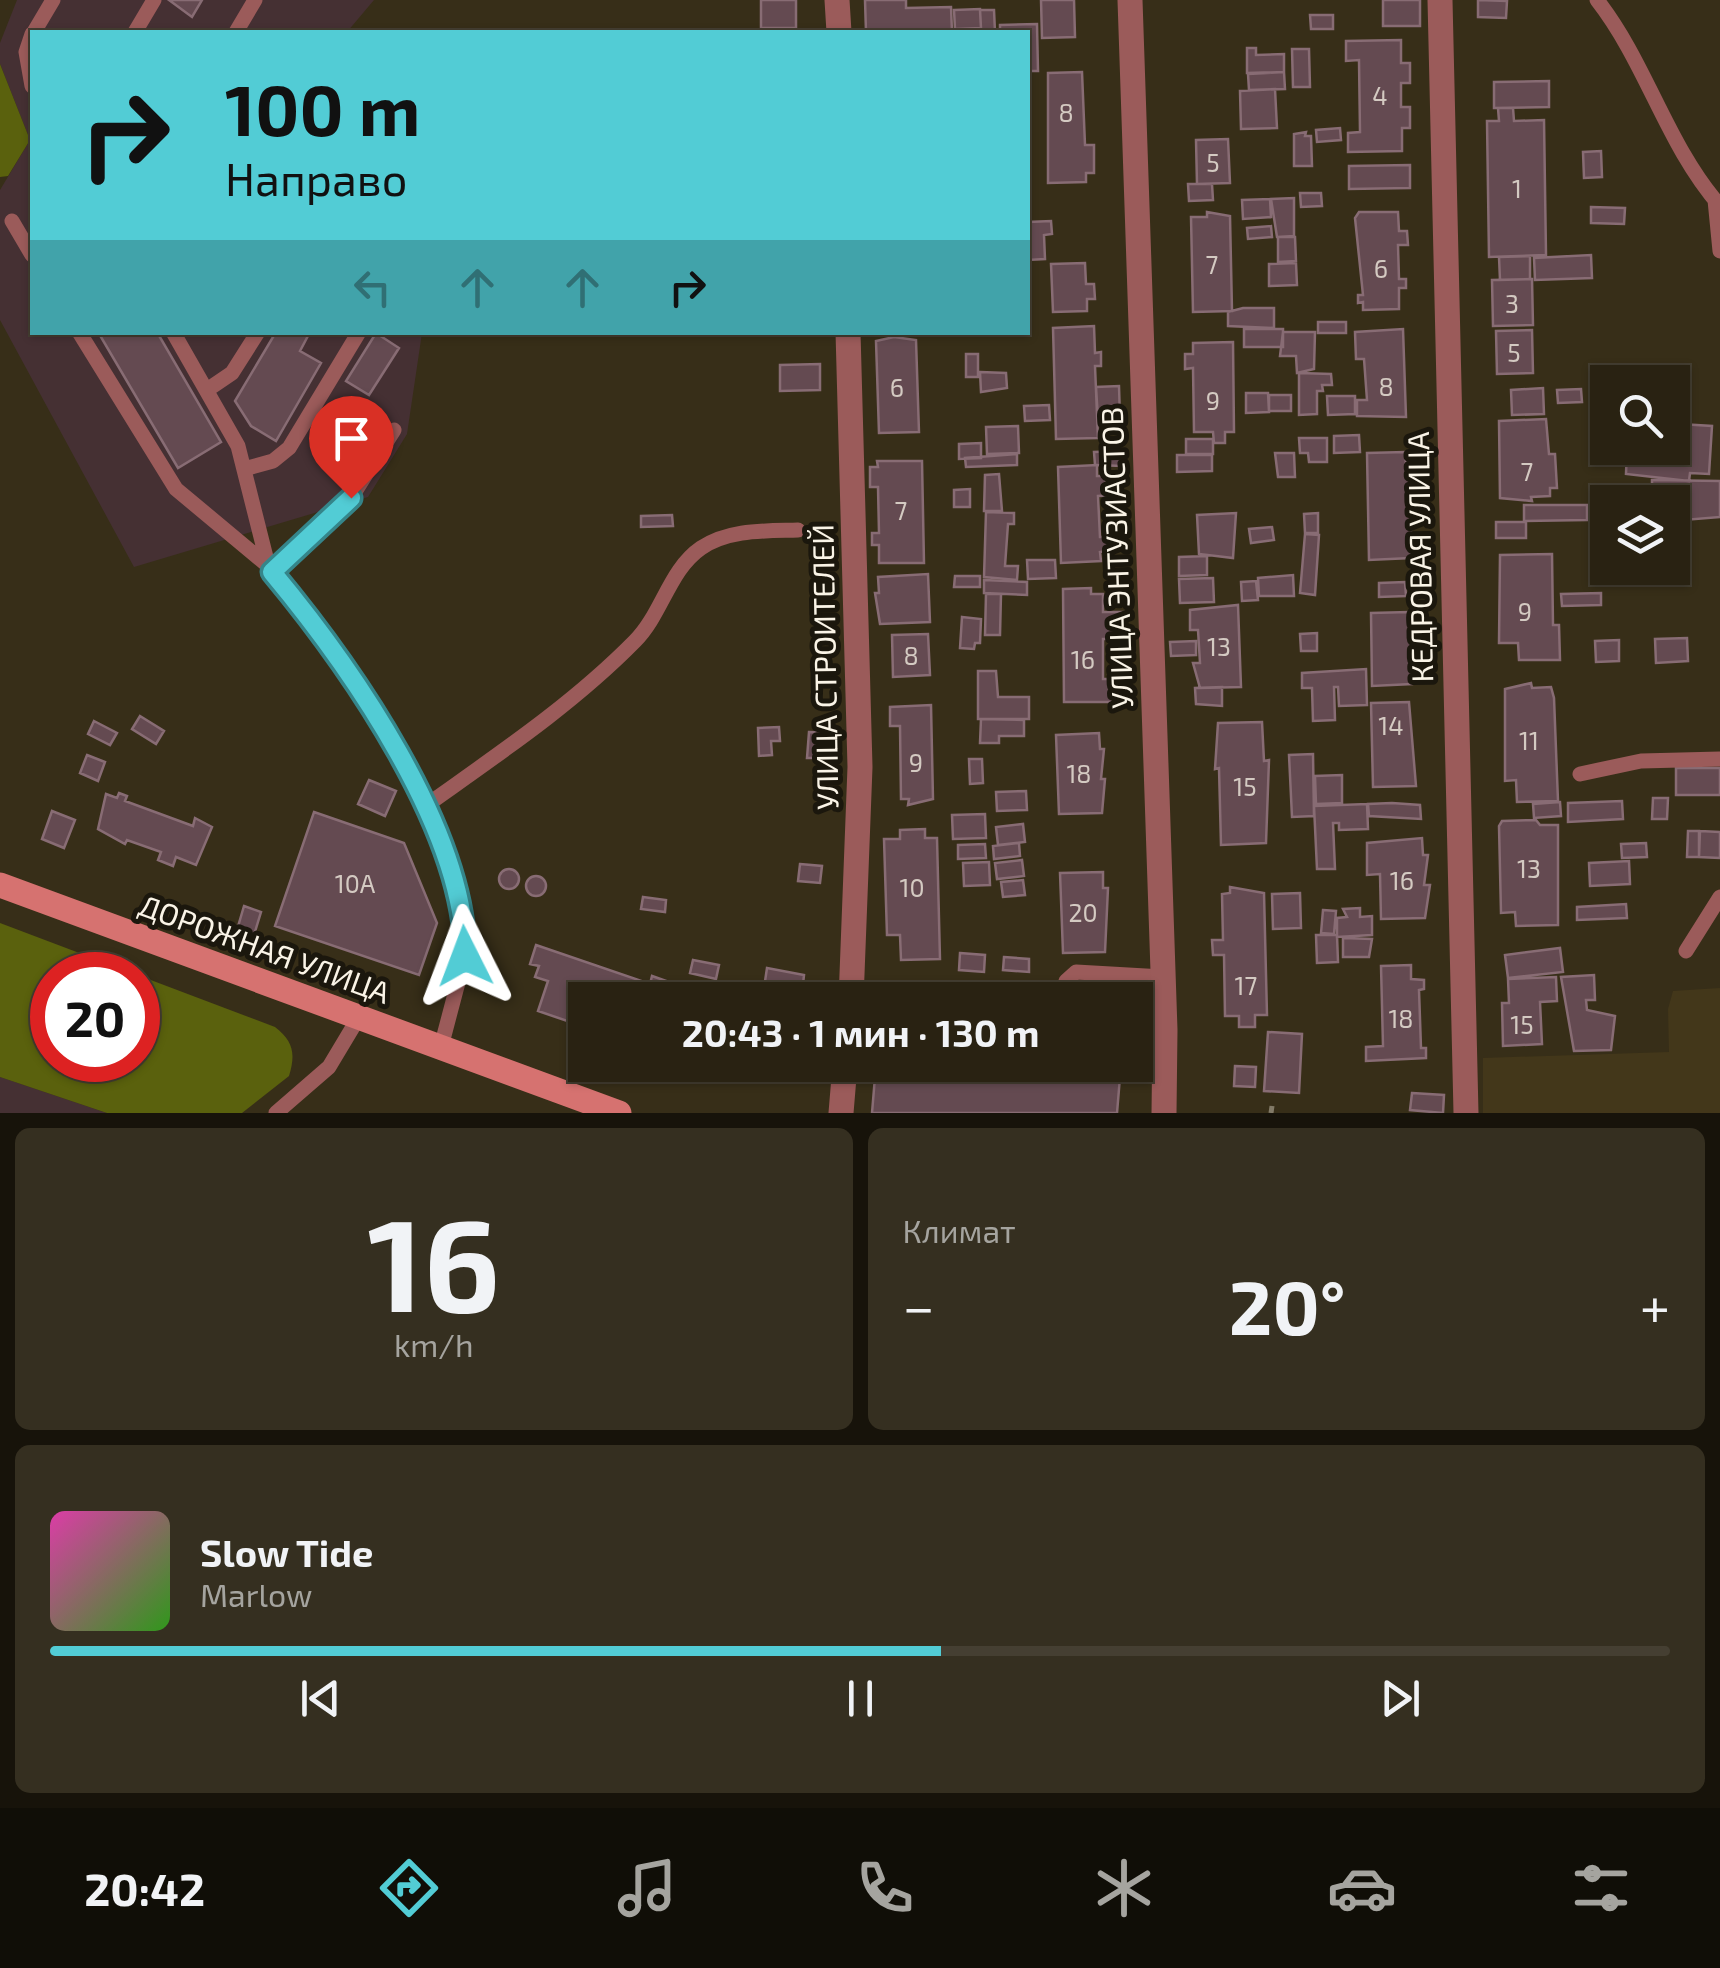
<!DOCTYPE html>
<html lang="ru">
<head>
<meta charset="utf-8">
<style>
	:root { --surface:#292212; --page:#352f20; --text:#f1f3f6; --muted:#a5a49f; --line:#453f32; --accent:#52ccd5 }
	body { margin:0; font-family:"Exo 2",sans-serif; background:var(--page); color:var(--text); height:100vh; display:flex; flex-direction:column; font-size:38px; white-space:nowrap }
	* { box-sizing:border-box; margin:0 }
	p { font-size:32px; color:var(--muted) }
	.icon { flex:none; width:55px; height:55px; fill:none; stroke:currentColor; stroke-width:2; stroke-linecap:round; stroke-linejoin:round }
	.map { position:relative; height:1113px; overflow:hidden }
	.drawer { display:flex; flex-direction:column; gap:15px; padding:15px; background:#17130a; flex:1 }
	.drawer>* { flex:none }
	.hud { position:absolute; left:30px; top:30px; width:1000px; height:305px; border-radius:0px; box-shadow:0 2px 8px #0004,0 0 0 2px var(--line); background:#52ccd5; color:#111; overflow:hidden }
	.fabs { position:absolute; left:1590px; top:365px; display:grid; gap:20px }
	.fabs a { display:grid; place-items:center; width:100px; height:100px; border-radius:0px; background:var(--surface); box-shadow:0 2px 8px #0004,0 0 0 2px var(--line); font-size:50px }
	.speed { position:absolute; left:30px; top:952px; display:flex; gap:20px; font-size:50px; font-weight:700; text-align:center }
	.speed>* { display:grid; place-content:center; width:130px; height:130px; border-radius:50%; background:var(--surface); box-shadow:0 2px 8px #0004,0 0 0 2px var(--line); line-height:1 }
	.speed .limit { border:15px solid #d22; background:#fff; color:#111 }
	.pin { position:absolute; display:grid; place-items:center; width:85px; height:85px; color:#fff; margin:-102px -42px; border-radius:50% 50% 50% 0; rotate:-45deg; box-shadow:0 0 10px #0007 }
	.pin .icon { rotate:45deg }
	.me { position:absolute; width:110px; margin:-55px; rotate:357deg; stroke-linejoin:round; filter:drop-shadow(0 0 8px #0008) }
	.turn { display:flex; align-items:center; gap:35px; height:210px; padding:0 30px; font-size:45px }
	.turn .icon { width:130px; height:130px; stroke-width:2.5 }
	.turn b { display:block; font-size:70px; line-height:85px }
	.lanes { display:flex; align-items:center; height:95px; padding:0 30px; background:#0003; justify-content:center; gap:50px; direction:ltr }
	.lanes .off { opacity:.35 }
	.big { font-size:75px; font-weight:700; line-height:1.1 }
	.drawer .tile { flex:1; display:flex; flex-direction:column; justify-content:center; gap:15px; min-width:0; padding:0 35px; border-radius:15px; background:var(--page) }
	.drawer .dial { align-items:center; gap:0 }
	.dial b { font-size:130px; line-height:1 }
	.song { display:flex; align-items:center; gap:30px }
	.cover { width:120px; height:120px; border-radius:15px; background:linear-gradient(135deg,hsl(320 70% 55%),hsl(110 70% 35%)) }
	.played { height:10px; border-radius:5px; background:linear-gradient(90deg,var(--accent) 55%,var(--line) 55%) }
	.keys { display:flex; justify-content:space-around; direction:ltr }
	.heat { display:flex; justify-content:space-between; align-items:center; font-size:55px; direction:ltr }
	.drawer .tiles { flex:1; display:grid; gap:15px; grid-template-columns:1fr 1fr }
	.tile:last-child { grid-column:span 2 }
	.trip { position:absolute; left:568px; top:982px; width:585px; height:100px; border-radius:0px; background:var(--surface); box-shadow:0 2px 8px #0004,0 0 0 2px var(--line); font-weight:700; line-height:100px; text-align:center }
	.tabs { display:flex; height:160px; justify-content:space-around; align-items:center; background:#100e07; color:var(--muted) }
	.tabs .icon { width:70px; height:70px }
	.tabs .on { color:var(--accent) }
	.tabs b { font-size:45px; color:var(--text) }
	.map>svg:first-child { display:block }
</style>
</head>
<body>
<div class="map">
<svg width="1720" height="1113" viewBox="0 0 1720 1113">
	<rect width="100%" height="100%" fill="#372e18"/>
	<path fill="#43371a" d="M1720 988V1113H1483V1058L1669 1052 1668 1009 1673 991Z"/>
	<path fill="#453033" d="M17 0H374L347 32H32V332L422 333 407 434 368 497 134 567 0 320V190L30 140 0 64V43Z
		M0 1077 107 1113H0Z"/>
	<path fill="#5a610d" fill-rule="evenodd" d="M0 64 30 140 8 176 0 177Z
		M0 923 275 1027C293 1041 296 1053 289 1076L242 1113H107L0 1077ZM52 975H138V1060H52Z"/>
	<path fill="#644a51" stroke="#886c74" stroke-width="2.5" d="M169 0H202L192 17Z
		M761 0H796V28H761Z
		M865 0H906V8L951 7 952 32H866Z
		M1041 0H1074L1075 37 1042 38Z
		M1383 0H1420V26H1383Z
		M1478 0 1507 1 1506 18 1478 17Z
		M954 10 980 9 981 28 955 29Z
		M980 10H994L995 32H976L981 28Z
		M1310 15H1333V29H1311Z
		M1037 24 1038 71H1028V32H1000V25Z
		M1401 40V63H1410V83H1401V107H1410V128H1402V151L1348 152V133L1360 132 1359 60 1346 61V41Z
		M1247 48H1256V55L1284 54V72L1247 73Z
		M1292 49H1309L1310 87H1293Z
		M1082 72 1085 145H1094V173H1086V182L1048 183V73Z
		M1284 72 1285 89 1249 90 1248 74Z
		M1549 81V107L1494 108V82Z
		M1275 89 1277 128 1241 129 1240 91Z
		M1498 108H1513L1514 121 1544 120 1546 255 1489 257 1487 121H1499Z
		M1340 128 1341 140 1317 142 1316 130Z
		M1306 132 1305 136H1311L1312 166H1294V134Z
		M1228 139 1230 183 1197 184 1196 140Z
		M1601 151 1602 177 1584 178 1583 152Z
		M1410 165V188L1349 189V166Z
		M1188 184H1212L1213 200 1189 201Z
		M1300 193H1321L1322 206 1301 207Z
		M1294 198V236L1277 237 1271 199Z
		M1270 199 1271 217 1243 219 1242 200Z
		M1591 207 1625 208 1624 224 1591 223Z
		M1207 212 1230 216 1232 311 1193 312 1191 217H1207Z
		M1359 212H1398L1399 231H1407L1408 245H1398L1399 279H1406V288H1399V309L1363 310V302L1358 303V295H1363L1355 218Z
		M1051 221 1052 234 1044 235 1045 259 1028 260V222Z
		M1271 226 1272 237 1248 239 1247 228Z
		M1278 237H1295L1296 261 1278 262Z
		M1591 255 1592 278 1535 280 1534 258Z
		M1530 256V279L1500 280 1499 257Z
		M1085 263 1086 284H1094L1095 299H1087V311L1053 312 1051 264Z
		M1296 263 1297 285 1269 286V264Z
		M1532 279 1533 325 1493 326 1492 280Z
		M1243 308H1274V328L1228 326V312Z
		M1318 322H1346V333H1318Z
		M1094 326 1095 353 1101 352V366H1095L1098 438 1056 439 1053 328Z
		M1244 329H1283V347H1244Z
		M1403 329 1406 417 1357 416V400H1367L1364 359H1356L1355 332Z
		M1532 330 1533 373 1497 374 1496 331Z
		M98 332H157L221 442 178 468Z
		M276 332H310L300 351 321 363 276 441 251 426 235 401Z
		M1283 332H1315L1314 369 1297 373 1296 356H1280Z
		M376 333 399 348 369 395 346 381Z
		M894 337 916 340 919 432 879 433 876 341Z
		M1233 342 1234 432H1225V443H1214L1213 432H1194L1193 368 1185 369V354H1193V343Z
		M966 354H978V377H966Z
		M820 364V390L780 391V365Z
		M980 372 1006 373 1007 388 981 392Z
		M1299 373 1331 374 1332 385H1322L1323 391H1317V414L1299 415Z
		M1119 386 1120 418 1098 419 1096 387Z
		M1543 388 1544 414 1512 415 1511 390Z
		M1581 389 1582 402 1558 403 1557 390Z
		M1246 393H1268L1269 412 1246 413Z
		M1269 395H1291V411H1269Z
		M1327 396H1355V414L1328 415Z
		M1049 405 1050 420 1025 421 1024 406Z
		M359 406 385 422 358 468 332 452Z
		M1546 419 1549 454H1555L1557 488H1550V496L1531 497 1532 501 1500 498 1499 421Z
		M1680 424 1712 426 1709 474 1690 473 1689 481 1626 474 1627 449 1678 452Z
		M1018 426 1019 453 987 454 986 427Z
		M1359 435 1360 452 1334 453V436Z
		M1299 438H1327V462H1309L1308 453H1300Z
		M1186 439H1213V454H1186Z
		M981 443V458L959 459V444Z
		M1121 451 1122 466 1095 465 1094 452Z
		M1405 452 1406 464H1411V558L1369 560 1367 453Z
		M1275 453H1294L1295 477H1278Z
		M1017 454V465L966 467 965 458Z
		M1177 455H1212V471L1177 472Z
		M877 461H922L924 563H879V545H872V533H879L878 487H870V467H878Z
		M1097 465V476H1105L1106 486H1118L1119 495 1098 496 1100 537H1107V551L1100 552 1101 561 1061 563 1058 467Z
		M999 474 1002 511H984L985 475Z
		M1652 480 1720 481V517L1684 520 1681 503 1652 502Z
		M970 489V507H954V490Z
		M1524 505H1587V520L1524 521Z
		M986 512 1014 513V524H1008L1005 566H1018L1017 580 984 577Z
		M1236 513 1233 558 1199 554 1197 515Z
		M1318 513V533H1305L1304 514Z
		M672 515 673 526 641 527V516Z
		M1496 522H1526V538H1496Z
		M1672 522H1684V546H1672Z
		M1272 527 1274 540 1251 543 1249 529Z
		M1305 534 1319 535 1315 595 1300 593Z
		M1552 554 1553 625H1559L1560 660H1519L1518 643H1499L1500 555Z
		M1207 556V575L1179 576V557Z
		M1027 560H1055L1056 578 1028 579Z
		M928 574 930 622 880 624 875 593H879L878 577Z
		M1293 575 1294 596H1259L1258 578Z
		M955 576H980V587H954Z
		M1213 578 1214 602 1180 603 1179 579Z
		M984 580 1027 582V595L984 593Z
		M1256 581 1258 600 1242 601 1241 582Z
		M1405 582 1406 596 1379 597V583Z
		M1091 588V594H1103V612H1124V639H1103V679H1126V702H1064L1063 589Z
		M1601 593V605L1562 606 1561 594Z
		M986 594H1001L1000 635H985Z
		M1238 605 1241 687 1200 688 1193 663H1200L1198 630H1190V610Z
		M1409 612 1412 684 1372 686 1371 613Z
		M962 617 981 619 980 643H975L974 649 960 648Z
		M1317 633V651H1301L1300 634Z
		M928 634 930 675 893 677 892 635Z
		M1687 638 1688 661 1656 663 1655 639Z
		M1619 640V661L1596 662 1595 641Z
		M1196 641V655L1171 656 1170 642Z
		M1366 669 1367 705 1339 706 1338 687H1334L1335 720 1313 721 1312 688H1302V673Z
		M978 671H996L998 697H1029V719H978Z
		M1531 683 1532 688 1551 687 1554 698 1558 801 1517 802 1516 780 1505 781V689Z
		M1222 687V706L1196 704 1195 688Z
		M1409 702 1416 786 1373 787 1371 703Z
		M931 705 933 799 908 805 909 799H901L900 726H890V707Z
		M140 716 164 731 156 744 132 729Z
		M981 719 1024 720V736H999V743H980Z
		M94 721 117 733 110 745 88 734Z
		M1262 722 1264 761 1269 760 1266 843 1221 845 1219 768 1215 769 1218 723Z
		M779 727 780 741H771L772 755 759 756 758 728Z
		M809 732 837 733V751H818L815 758H807Z
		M1099 733 1100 749H1104L1101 779H1105L1102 813 1059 814 1056 735Z
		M1313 754 1314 816 1292 817 1289 755Z
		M87 755 105 762 98 781 80 773Z
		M969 759H982L983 783 970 784Z
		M1676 768H1720V795H1676Z
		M1342 775V803L1316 804 1315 776Z
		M369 780 396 791 385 816 358 804Z
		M1026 791 1027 810 997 811 996 792Z
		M119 793 127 796 125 801 193 826 195 818 212 827 196 865 176 857 173 866 158 860 161 852 127 840 125 844 98 829 106 794 117 798Z
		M1653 798H1668L1667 819H1652Z
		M1622 801 1623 819 1568 822V803Z
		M1560 802 1561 816 1534 818 1533 804Z
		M1392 803 1420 805 1421 819 1369 816 1368 804Z
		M1367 804 1368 829 1339 830V823H1333L1335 869H1317L1314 806Z
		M52 811 75 820 64 848 42 839Z
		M314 812 404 843 437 923 419 975 275 926Z
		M985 814 986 838 953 839 952 815Z
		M1536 820 1540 825H1558V925L1516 926 1515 912 1501 913 1499 826 1502 821Z
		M1023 824 1025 842 998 845 996 827Z
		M925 829V838H937L940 959 901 960 900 935H887L884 839H900V830Z
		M1688 831H1699V857H1687Z
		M1700 831 1720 832V858L1699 857Z
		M1422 838 1423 855H1428L1424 885H1430L1425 918 1381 919 1380 874 1367 875V843Z
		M1019 843 1020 856 994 859 993 846Z
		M1646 843 1647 857 1622 858 1621 844Z
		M985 844 986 858 958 859V845Z
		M1022 860 1024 876 997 879 995 863Z
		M1629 861 1630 884 1590 886 1589 863Z
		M989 862 990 885 964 886 963 863Z
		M800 864 822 866 820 883 798 881Z
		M499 879a10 10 0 1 1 20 0a10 10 0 1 1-20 0Z
		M1103 872V888H1108L1105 952 1063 953 1060 873Z
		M526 886a10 10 0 1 1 20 0a10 10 0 1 1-20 0Z
		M1023 880 1025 895 1003 897 1001 882Z
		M1230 887 1264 893 1267 1015H1255V1027H1239V1016H1225L1224 955H1213L1212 940H1223L1222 894 1230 893Z
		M1300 893 1301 928 1273 929 1272 894Z
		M643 897 666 900 665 912 641 909Z
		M1626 904 1627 918 1577 920V907Z
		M244 906 261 912 254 935 237 930Z
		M1360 908V917L1372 916V935L1337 937V918L1347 917 1343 909Z
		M1323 910 1336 911 1334 934 1321 933Z
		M1316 935H1337L1338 962 1317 963Z
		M1343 938 1372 939 1369 957H1343Z
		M536 945 650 984 652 976 675 984 672 1000H585V1027L538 1011 548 981 535 977 539 966 530 964Z
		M1560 948 1563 972 1508 978 1505 955Z
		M960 953 985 955 984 972 959 970Z
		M1004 957 1029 959V972L1003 970Z
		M693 960 719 965 716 979 690 973Z
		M1411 965V979L1424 980V989L1419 990 1421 1048H1426V1058L1366 1061V1047L1383 1046 1381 966Z
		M767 968 804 975 802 994 764 988Z
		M1594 975 1595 1000H1586L1587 1010 1615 1016 1611 1050 1574 1051 1561 977Z
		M1556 977 1557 1001 1540 1002 1542 1044 1503 1046 1502 1003H1509L1508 979Z
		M890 985 963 991 962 1000H889Z
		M1268 1032 1302 1034 1299 1093 1264 1091Z
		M876 1065H1121L1117 1113H872Z
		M1235 1066 1256 1067 1255 1087 1234 1086Z
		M1412 1093 1444 1095 1443 1113 1410 1110Z"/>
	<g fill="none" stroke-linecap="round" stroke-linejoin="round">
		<path stroke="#827a67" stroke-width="5" stroke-dasharray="8 8" stroke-linecap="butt" d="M1271 1113 1272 1106"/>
		<path stroke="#9b5b5a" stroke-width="15" d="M1597 0C1647 64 1666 144 1720 206
			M34 32 53 0
			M135 32 154 0
			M236 32 255 0
			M32 34 26 52 32 86
			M1715 200 1720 251
			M12 221 32 255
			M79 332 176 489 266 564
			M173 332 238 446 268 565 326 638 372 712 424 807 458 887 465 956 441 1047
			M207 390 232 373 258 332
			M244 469 273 461 289 448 359 332
			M273 572 351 498 394 430
			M1580 774 1641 761 1720 759
			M424 807C497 755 572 705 635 641 662 614 669 570 701 548 729 529 766 531 798 530
			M1686 951 1720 897
			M1063 999 1066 981 1076 972 1163 977
			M276 1113 329 1067 359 1017"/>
		<path stroke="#9b5b5a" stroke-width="25" d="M837 0 839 32
			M1130 0 1165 1030 1164 1113
			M1440 0 1466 1113
			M848 332 860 767 851 1000
			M841 1113 845 1065"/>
		<path stroke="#d67270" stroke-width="25" d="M0 885 619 1113"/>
	</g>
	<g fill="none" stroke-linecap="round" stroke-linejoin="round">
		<defs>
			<path id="route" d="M351 498 272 572C351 667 466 831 465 956"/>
		</defs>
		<use href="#route" stroke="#35858a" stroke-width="25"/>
		<use href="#route" stroke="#52ccd5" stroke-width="18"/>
	</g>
	<g text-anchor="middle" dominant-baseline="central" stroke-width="10" stroke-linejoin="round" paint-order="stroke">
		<g font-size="25" fill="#d4cac2">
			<text x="1380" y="95">4</text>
			<text x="1066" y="112">8</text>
			<text x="1213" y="162">5</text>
			<text x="1517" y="188">1</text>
			<text x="1212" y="264">7</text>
			<text x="1381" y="268">6</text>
			<text x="1512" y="303">3</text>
			<text x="1514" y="352">5</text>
			<text x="1386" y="386">8</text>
			<text x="897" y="387">6</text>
			<text x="1213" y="400">9</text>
			<text x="1527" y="471">7</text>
			<text x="901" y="510">7</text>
			<text x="1525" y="611">9</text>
			<text x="1219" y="646">13</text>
			<text x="911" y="655">8</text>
			<text x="1083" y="659">16</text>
			<text x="1391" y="725">14</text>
			<text x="1529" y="740">11</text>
			<text x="916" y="762">9</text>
			<text x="1079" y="773">18</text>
			<text x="1245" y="786">15</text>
			<text x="1529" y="868">13</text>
			<text x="1402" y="880">16</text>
			<text x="355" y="883">10А</text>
			<text x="912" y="887">10</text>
			<text x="1083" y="912">20</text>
			<text x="1246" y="985">17</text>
			<text x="1401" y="1018">18</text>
			<text x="1522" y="1024">15</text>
		</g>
		<g font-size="30" fill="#faf4e7" stroke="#1b170d">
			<text transform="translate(1419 557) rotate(-91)">КЕДРОВАЯ УЛИЦА</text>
			<text transform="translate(1116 558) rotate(-92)">УЛИЦА ЭНТУЗИАСТОВ</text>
			<text transform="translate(824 667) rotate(-91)">УЛИЦА СТРОИТЕЛЕЙ</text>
			<text transform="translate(265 948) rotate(20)">ДОРОЖНАЯ УЛИЦА</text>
		</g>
	</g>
</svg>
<div class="fabs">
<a><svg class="icon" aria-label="search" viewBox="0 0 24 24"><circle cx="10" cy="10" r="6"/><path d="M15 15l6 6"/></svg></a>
<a><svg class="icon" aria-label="layers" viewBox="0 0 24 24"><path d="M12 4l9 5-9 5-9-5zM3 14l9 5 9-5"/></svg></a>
</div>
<div class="speed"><div class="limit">20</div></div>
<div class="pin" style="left:351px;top:498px;background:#d93025"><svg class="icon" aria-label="arrive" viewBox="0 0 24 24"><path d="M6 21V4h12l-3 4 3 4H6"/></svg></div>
<svg class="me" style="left:465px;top:956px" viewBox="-20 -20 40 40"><path d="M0-17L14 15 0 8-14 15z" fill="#52ccd5" stroke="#fff" stroke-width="4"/></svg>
<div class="trip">20:43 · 1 мин · 130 m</div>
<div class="hud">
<div class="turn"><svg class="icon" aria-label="right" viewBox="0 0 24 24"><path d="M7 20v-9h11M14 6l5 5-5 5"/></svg><div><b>100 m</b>Направо</div></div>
<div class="lanes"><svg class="icon off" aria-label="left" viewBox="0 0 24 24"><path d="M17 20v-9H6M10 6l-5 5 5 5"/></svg><svg class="icon off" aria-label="ahead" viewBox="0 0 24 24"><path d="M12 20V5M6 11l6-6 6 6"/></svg><svg class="icon off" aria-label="ahead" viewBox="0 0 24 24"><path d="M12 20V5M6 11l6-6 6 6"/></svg><svg class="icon" aria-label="right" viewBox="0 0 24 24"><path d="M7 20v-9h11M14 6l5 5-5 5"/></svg></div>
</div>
</div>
<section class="drawer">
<div class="tiles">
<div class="tile dial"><b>16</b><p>km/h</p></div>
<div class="tile"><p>Климат</p>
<div class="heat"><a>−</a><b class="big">20°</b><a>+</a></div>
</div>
<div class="tile">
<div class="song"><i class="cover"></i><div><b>Slow Tide</b><p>Marlow</p></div></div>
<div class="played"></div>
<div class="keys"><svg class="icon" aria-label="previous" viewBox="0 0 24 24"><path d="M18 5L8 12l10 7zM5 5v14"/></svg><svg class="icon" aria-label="pause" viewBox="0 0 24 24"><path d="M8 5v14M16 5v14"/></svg><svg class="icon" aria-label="next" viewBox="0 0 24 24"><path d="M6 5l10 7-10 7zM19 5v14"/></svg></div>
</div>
</div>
</section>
<nav class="tabs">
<b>20:42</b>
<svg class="icon on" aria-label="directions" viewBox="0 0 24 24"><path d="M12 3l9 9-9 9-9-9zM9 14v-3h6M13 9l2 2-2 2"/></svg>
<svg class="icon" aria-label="music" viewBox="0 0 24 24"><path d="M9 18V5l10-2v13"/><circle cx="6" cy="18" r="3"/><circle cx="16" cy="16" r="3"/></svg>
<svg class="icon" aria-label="phone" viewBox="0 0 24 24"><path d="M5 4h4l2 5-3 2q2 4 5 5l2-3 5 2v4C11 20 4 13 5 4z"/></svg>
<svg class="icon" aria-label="climate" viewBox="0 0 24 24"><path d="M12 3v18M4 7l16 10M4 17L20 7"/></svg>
<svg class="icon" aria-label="car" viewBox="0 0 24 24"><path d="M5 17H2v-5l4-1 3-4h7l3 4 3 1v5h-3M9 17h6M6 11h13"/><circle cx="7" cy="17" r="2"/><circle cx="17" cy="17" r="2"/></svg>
<svg class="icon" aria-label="filters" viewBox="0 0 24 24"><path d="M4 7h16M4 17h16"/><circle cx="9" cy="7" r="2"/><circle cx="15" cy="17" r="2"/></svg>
</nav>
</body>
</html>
